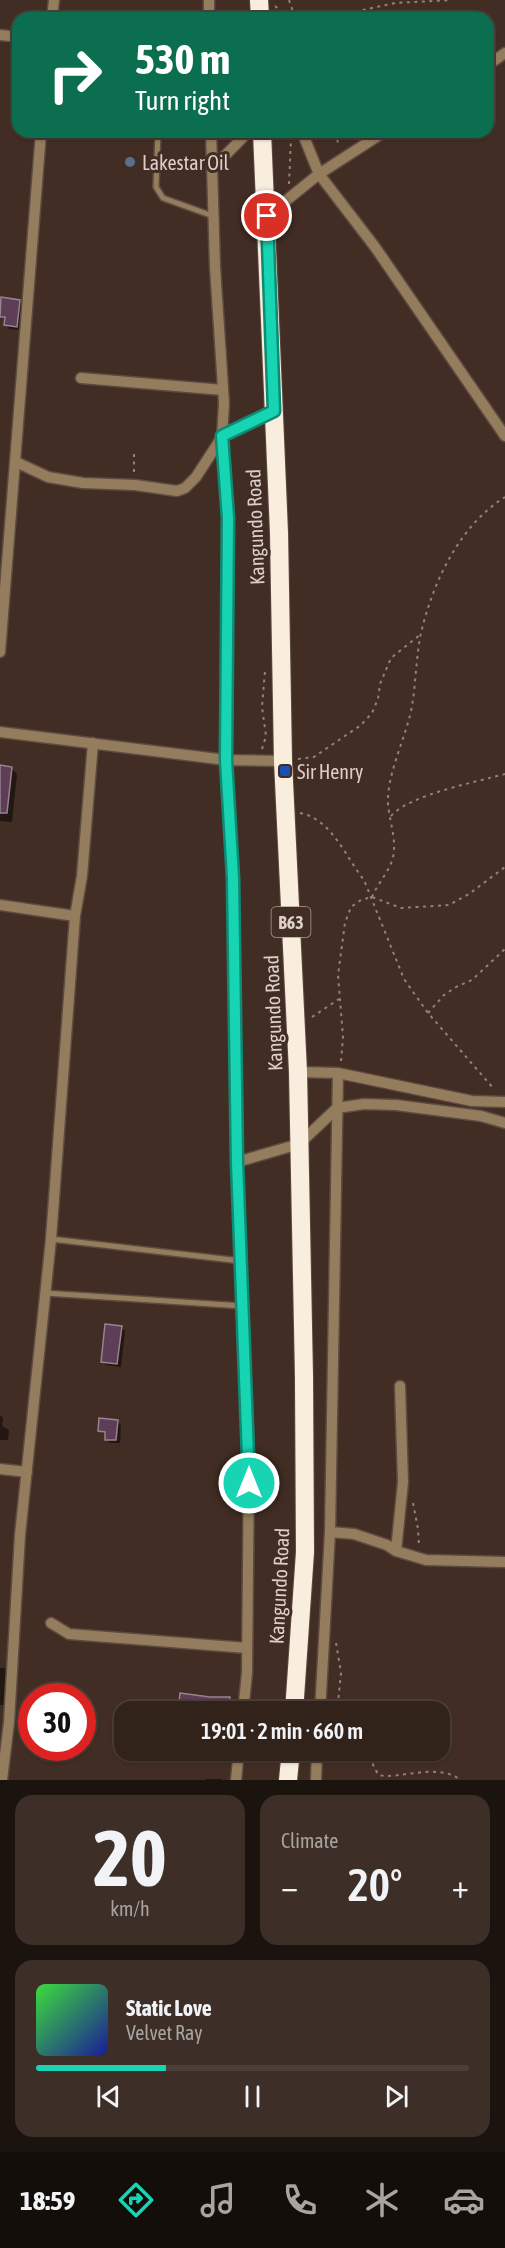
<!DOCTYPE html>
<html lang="en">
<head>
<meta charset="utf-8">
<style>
	:root { --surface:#31221a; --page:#3d2f27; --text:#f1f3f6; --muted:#a8a4a2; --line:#4c3f39; --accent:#17d5b3 }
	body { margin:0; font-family:"Asap Condensed",sans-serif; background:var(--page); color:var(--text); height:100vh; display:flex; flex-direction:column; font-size:22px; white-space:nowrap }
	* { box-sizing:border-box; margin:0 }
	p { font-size:20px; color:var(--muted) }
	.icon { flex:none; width:33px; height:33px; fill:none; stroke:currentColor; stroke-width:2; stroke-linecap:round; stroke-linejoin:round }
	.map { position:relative; height:1780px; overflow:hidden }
	.drawer { display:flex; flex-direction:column; gap:15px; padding:15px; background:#1b130e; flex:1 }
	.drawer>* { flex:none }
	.hud { position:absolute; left:12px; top:12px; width:482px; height:126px; border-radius:18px; box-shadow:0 2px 4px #0004,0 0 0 2px var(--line); background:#0b6e4f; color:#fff; overflow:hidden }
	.speed { position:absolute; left:18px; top:1683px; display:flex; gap:12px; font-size:30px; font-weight:700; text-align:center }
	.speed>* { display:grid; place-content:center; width:78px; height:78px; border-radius:50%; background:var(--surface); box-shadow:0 2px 4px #0004,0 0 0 2px var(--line); line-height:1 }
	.speed .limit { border:9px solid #d22; background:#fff; color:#111 }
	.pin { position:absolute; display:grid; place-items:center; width:51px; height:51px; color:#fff; margin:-26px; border:3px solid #fff; border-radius:50%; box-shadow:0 2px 6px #0007 }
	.me { position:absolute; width:66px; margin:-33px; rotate:0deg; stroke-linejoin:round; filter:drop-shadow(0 0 4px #0008) }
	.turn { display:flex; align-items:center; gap:21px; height:126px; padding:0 24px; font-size:27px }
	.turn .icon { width:78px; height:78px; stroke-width:2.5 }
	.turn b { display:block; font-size:42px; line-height:51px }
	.big { font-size:45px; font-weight:600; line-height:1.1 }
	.drawer .card { flex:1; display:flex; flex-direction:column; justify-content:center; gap:9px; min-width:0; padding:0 21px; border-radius:18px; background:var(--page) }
	.drawer .dial { align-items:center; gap:0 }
	.dial b { font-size:78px; line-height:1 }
	.song { display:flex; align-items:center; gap:18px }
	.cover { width:72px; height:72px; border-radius:9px; background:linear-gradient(135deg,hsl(120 70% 55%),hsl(240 70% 35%)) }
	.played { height:6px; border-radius:3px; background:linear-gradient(90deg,var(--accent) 30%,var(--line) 30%) }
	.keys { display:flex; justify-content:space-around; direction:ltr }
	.heat { display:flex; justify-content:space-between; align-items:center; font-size:33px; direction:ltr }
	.drawer .tiles { flex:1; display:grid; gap:15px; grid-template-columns:1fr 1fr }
	.card:last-child { grid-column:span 2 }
	.trip { position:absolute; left:114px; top:1701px; width:336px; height:60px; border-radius:18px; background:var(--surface); box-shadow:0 2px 4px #0004,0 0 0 2px var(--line); font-weight:600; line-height:60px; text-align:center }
	.menu { display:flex; height:96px; justify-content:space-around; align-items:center; background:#140e0a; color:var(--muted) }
	.menu .icon { width:42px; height:42px }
	.menu .current { color:var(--accent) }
	.menu b { font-size:27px; color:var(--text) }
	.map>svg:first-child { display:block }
</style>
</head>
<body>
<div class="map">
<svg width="505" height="1780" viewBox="0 0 505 1780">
	<rect width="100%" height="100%" fill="#412d23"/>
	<path fill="#0007" d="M19 301 23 305 20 330 9 329 6 325V320L0 316Z
		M0 767 11 768 17 774 12 822 0 821Z
		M121 1327 125 1331 121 1367 106 1365 103 1362Z
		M0 1415 3 1418 2 1426 9 1430 8 1440H0Z
		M117 1421 121 1425 120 1443H110L106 1439V1435L100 1431Z
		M0 1668H4L8 1672 6 1705H0Z
		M229 1699 235 1705 234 1712H179Z
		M206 1779H221L222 1780H206Z"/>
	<path fill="#5e3d56" stroke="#988292" stroke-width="1.5" d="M1 297 20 300 17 327 4 325 5 317H0Z
		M0 765 12 767 7 813H0Z
		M105 1324 122 1326 117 1364 101 1362Z
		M99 1418 118 1420 116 1440H105V1432L98 1431Z
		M180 1693 210 1697H230L228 1712H178Z"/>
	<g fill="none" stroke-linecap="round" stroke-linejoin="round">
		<defs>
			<path id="lane" d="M158 132 156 187 163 198 213 216
				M51 1239 241 1261
				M45 1293 243 1306"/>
			<path id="street" d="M209 0V18
				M52 18 54 0
				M0 35 18 37
				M488 65 505 53
				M302 132 319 174 375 247 505 436
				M212 169 248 132
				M267 216 319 174 384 132
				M81 378 223 390
				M16 462 48 477 83 483 135 485 177 491 185 488 196 477 222 437 224 403 215 267 211 132
				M0 652 41 132
				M0 732 226 760 283 761
				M0 905 75 916
				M298 1072 338 1073 472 1101 505 1102
				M237 1162 299 1144 337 1108 364 1104 396 1105 481 1116 505 1123
				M0 1469 27 1472
				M330 1532 354 1534 387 1545 396 1551 426 1560 505 1562
				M396 1551 403 1482 400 1386
				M51 1623 69 1634 247 1648
				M243 1712 247 1673 249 1460 237 1162 233 878 226 760 228 518 222 437 274 411
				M320 1712 330 1532 338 1073
				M2 1780 9 1722 20 1535 51 1239 75 916 82 876 93 743
				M236 1780 239 1750
				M316 1780 317 1750"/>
			<path id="highway" d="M259 0 260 18
				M262 132 279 533 283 761 298 1072 304 1377 305 1552 294 1712
				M288 1780 291 1750"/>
		</defs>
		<use href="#lane" stroke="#5d4a41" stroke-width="8"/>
		<use href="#street" stroke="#5d4a41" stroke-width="13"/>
		<use href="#highway" stroke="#5d4a41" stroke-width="20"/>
		<path stroke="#92827a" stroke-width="2" stroke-dasharray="3 4.5" stroke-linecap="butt" d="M289 0 293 12 318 18
			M275 6 289 18
			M326 18 395 3 452 0
			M337 132 338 147
			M289 184 291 139
			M134 472V454
			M262 749 266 736 262 707 265 671
			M298 759 314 757 361 725 372 713 378 699 380 684 391 658 421 634
			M300 813C332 819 346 858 364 880L404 979 428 1013 494 1089
			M391 816C409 795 476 782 505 774
			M372 897C377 884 390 871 393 857 397 840 389 820 388 803 387 773 407 735 412 706 416 682 416 657 421 633 433 582 459 526 505 497
			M428 1013 444 995 456 987 472 980 505 949
			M312 1017 339 999
			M341 1061 343 1037 338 975 345 923 351 907 361 900 372 897 401 908 449 905 469 894 505 867
			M413 1503 418 1529 419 1545
			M336 1643 341 1673 337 1712
			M366 1750C370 1757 375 1771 379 1775 396 1780 440 1762 460 1780"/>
		<use href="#lane" stroke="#947d5d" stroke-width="5"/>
		<use href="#street" stroke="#947d5d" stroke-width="10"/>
		<use href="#highway" stroke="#f9eede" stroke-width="18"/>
	</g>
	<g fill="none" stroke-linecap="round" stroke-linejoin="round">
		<defs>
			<path id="route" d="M249 1483 237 1162 233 878 226 760 228 518 222 436 274 411 267 216"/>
		</defs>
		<use href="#route" stroke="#0f8a74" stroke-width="15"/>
		<use href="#route" stroke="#17d5b3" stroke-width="10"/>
	</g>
	<circle fill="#5c6f8a" stroke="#412d23" stroke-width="2" cx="130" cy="162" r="6"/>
	<rect fill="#1a4fb4" stroke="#412d23" stroke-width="2" x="279" y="765" width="12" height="12" rx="3"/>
	<g text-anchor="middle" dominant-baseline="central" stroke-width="6" stroke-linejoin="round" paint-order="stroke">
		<rect fill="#412d23" stroke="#ae9e96" stroke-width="1.5" x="271.5" y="907" width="39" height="30" rx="4.5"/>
		<g font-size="18" font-weight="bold" fill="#dccec8">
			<text x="291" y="922">B63</text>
		</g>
		<g font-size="20" fill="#dccec8" stroke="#412d23" text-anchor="start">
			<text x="142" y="162">Lakestar Oil</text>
			<text x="297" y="771">Sir Henry</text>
		</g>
		<g font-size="20" fill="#dccec8" stroke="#412d23">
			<text transform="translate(255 527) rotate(-92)">Kangundo Road</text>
			<text transform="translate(273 1013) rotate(-92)">Kangundo Road</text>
			<text transform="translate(279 1586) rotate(-87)">Kangundo Road</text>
		</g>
	</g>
</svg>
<div class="speed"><div class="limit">30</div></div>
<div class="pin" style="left:267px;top:216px;background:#d93025"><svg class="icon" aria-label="arrive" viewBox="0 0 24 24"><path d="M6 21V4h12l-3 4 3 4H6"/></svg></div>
<svg class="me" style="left:249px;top:1483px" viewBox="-20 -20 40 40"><circle r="17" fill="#17d5b3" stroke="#fff" stroke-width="3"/><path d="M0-11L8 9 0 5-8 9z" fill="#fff"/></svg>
<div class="trip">19:01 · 2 min · 660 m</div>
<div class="hud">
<div class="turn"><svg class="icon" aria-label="right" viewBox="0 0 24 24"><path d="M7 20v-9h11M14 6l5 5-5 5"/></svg><div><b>530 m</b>Turn right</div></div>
</div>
</div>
<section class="drawer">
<div class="tiles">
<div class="card dial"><b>20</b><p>km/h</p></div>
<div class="card"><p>Climate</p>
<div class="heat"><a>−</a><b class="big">20°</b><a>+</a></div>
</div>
<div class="card">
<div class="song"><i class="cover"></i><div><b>Static Love</b><p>Velvet Ray</p></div></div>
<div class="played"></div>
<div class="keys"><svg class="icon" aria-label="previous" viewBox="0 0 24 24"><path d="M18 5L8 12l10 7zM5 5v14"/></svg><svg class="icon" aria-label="pause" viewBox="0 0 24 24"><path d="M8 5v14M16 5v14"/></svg><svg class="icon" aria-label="next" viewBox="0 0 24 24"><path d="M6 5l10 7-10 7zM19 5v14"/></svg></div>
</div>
</div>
</section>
<nav class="menu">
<b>18:59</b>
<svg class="icon current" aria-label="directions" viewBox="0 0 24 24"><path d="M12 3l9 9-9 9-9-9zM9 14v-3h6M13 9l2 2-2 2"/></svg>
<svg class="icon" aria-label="music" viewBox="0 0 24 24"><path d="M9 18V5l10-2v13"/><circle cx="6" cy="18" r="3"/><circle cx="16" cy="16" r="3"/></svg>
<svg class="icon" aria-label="phone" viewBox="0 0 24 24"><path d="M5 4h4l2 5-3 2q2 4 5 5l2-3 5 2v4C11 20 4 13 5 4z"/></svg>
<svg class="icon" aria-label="climate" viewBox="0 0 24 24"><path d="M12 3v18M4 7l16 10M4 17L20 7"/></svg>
<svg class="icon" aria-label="car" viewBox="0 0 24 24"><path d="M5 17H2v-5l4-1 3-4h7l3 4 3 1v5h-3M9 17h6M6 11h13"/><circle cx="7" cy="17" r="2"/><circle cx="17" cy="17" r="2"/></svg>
</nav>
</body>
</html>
